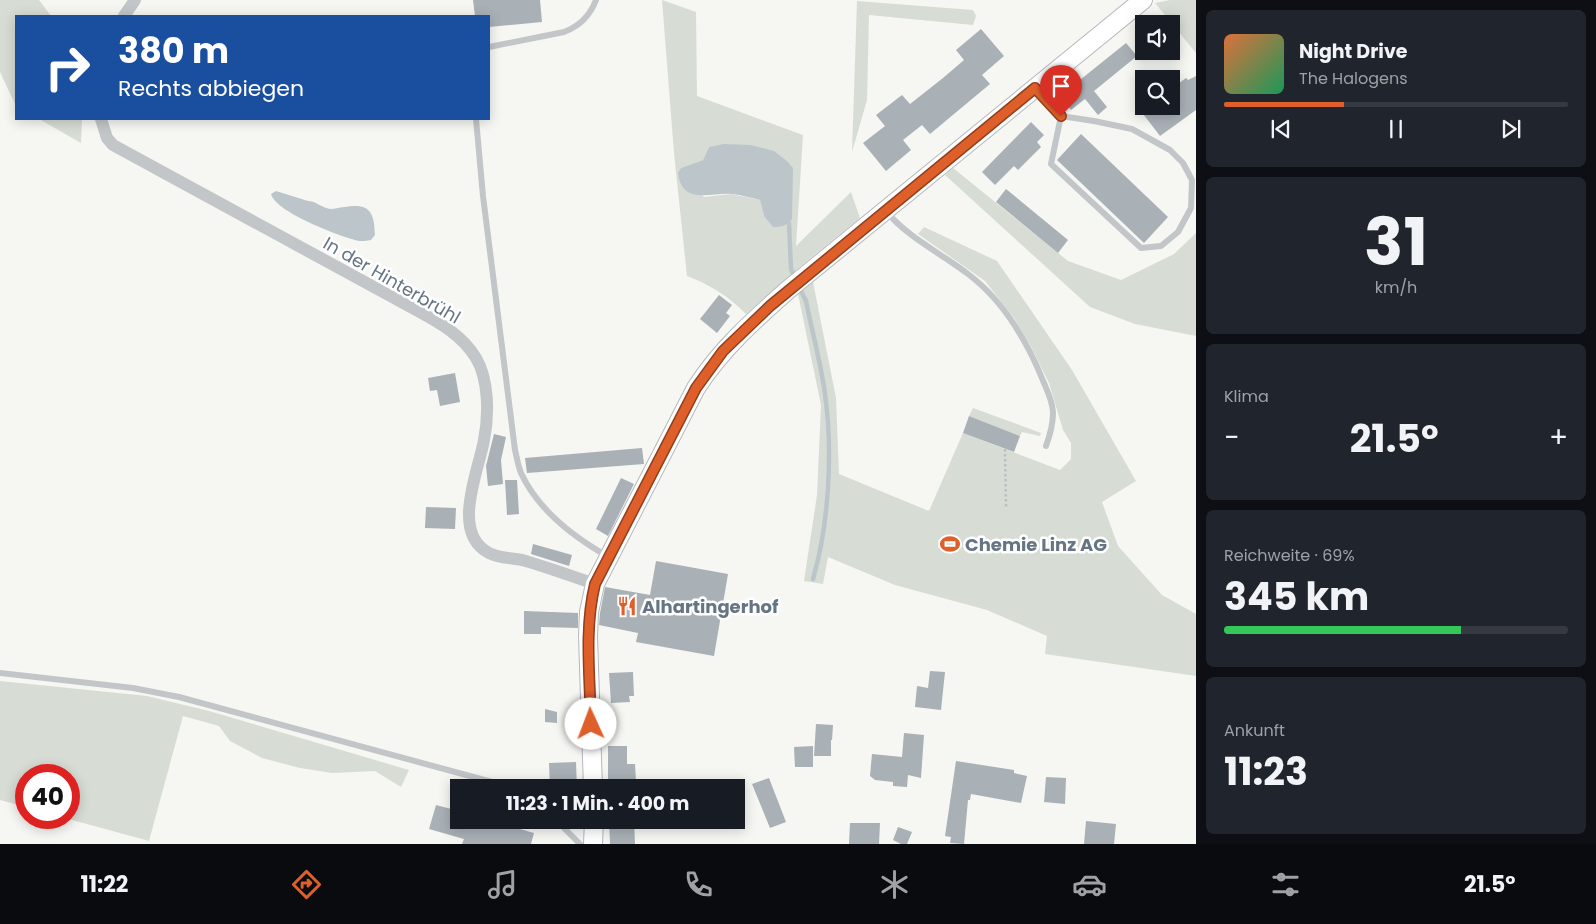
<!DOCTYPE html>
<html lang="de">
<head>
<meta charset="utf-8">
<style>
	:root { --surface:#171b24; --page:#20242c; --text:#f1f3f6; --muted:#9ea1a6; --line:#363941; --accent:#df5f2a }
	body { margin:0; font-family:Poppins,sans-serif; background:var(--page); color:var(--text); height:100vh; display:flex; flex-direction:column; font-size:19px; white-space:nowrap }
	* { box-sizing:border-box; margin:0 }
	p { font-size:16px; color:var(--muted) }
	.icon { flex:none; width:28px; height:28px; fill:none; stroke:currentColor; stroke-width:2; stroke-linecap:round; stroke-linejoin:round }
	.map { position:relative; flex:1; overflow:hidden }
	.panel { display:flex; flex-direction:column; gap:10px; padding:10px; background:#0d0f14; width:400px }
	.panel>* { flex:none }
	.hud { position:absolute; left:15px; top:15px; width:475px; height:105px; border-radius:0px; box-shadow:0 2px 12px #0003; background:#1a4fa0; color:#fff; overflow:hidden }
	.tools { position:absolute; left:1135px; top:15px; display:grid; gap:10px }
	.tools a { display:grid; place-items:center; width:45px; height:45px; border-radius:0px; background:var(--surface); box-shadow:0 2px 12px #0003; font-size:25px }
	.speed { position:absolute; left:15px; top:764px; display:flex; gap:10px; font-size:25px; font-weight:700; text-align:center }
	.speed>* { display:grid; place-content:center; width:65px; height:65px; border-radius:50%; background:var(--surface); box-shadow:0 2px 12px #0003; line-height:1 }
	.speed .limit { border:8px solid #d22; background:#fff; color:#111 }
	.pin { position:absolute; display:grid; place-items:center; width:42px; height:42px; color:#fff; margin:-51px -21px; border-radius:50% 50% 50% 0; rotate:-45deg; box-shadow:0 0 5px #0007 }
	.pin .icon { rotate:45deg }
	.me { position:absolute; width:55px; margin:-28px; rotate:358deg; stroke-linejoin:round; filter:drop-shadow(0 0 4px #0008) }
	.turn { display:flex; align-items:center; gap:18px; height:105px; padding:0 20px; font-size:22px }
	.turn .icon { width:65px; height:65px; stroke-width:2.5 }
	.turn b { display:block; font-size:35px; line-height:42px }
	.big { font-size:38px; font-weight:700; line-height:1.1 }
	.panel .widget { flex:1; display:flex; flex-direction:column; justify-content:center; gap:8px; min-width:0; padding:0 18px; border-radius:8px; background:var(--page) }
	.panel .dial { align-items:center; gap:0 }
	.dial b { font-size:65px; line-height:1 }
	.song { display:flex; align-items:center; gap:15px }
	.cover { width:60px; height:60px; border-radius:8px; background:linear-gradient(135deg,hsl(20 70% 55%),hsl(150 70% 35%)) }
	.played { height:5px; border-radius:2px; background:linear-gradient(90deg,var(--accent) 35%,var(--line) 35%) }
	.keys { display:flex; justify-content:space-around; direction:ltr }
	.heat { display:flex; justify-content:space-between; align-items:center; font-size:28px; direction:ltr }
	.charge { height:8px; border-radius:4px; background:linear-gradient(90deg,#34c759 69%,var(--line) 0) }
	.trip { position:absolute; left:450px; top:779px; width:295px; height:50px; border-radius:0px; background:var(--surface); box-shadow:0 2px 12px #0003; font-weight:700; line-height:50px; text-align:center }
	.dock { display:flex; height:80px; justify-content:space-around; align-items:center; background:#090b0e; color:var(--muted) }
	.dock .icon { width:35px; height:35px }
	.dock .on { color:var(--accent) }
	.dock b { font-size:22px; color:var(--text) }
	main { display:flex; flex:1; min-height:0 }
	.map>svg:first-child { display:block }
</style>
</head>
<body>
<main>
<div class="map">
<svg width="1196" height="844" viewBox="0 0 1196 844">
	<rect width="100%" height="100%" fill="#f6f6f3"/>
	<path fill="#d7ddd4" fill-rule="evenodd" d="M0 0H39L51 16H16V106L0 72Z
		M662 0 696 12 697 96 803 135 796 246 851 192 860 218 802 265 746 314C727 295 712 286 687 276L674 153ZM709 147 789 223 764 216 760 200 731 194 704 197 681 168 703 160Z
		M1170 0H1196V53L1155 3Z
		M857 1 973 10 976 16 973 25 869 15 867 100 852 152Z
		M39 119H82L81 143Z
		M953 168 1068 261 1121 280 1174 254 1196 233V336L1135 324 1090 307 945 175Z
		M924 227 997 261 1072 370 1136 481 1102 502 1118 546 1162 595 1196 614V676L1045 654 1047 636 987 610 895 585 828 557 823 584 804 581 817 495 821 405 798 294 813 282 836 398 839 474 929 511 963 433 1060 470 1071 459V443L1063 430 1049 383 1031 347 1014 318 985 281 918 234Z
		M973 408 1041 433 1040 436 1022 432 1020 436 969 416Z
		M0 681 147 696 209 711 409 770 401 787 375 771 332 773 300 768 262 758 230 741 219 726 183 716 149 841 65 818H69V775H26V807L0 800Z"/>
	<path fill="#bcc5ca" d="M724 144 751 145 774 151 787 161 793 168 792 219C786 226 782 227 773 227L764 216 760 200C751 198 742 195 732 194 712 192 682 206 678 173L681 168 703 160 709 147Z
		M276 191 308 201C316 201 322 208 330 209 335 209 341 207 345 207 370 203 374 212 375 235L371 240C367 241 363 241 359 241 341 237 275 212 271 194Z"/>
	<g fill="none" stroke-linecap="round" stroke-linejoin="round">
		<path stroke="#bcc5ca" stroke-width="4.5" d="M789 223 791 269 795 278
			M799 287 806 301C812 332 821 363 825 394 833 451 829 524 813 579"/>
	</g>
	<path fill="#a9b0b6" d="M473 0H540L542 22 489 27V16H475Z
		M981 29 1004 56 982 75 990 84 930 134 922 125 903 140 911 150 886 171 863 143 885 126 876 115 902 95 910 104 943 78 964 60 956 50Z
		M1126 43 1137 56 1094 91 1107 107 1098 115 1085 99 1071 110 1060 96Z
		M1196 76V110L1160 136 1137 106H1171V89L1186 78 1188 80Z
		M1031 122 1044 135 1037 142 1041 147 1018 170 1014 166 995 185 982 172Z
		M1081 134 1168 217 1144 243 1057 160Z
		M1006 189 1068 240 1058 253 996 202Z
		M719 295 732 305 726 313 730 316 717 333 700 319Z
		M455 373 460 402 440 406 437 390 430 391 428 378Z
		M969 416 1020 436 1014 452 963 433Z
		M494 434 506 437 501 460 503 484 488 486 486 466Z
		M642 448 644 464 527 473 525 458Z
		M621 478 634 484 608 536 596 529Z
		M505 480H517L519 514 507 515Z
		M426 507 456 508 455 529 425 528Z
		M533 544 572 555 569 566 531 554Z
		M656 561 728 574 714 656 636 642 638 633 599 625 600 613 605 587 650 595Z
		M524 611 578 613V628L541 627V634H524Z
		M930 671 945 672 941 710 915 707 917 686 928 688Z
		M633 672 634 696H629L630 702 611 703 609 673Z
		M545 709 557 712V723L545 722Z
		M816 724 833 725 832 740H831V756H814Z
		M904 733 924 735 921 778 908 775 907 787 893 786V782L875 780 870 776 872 754 902 757Z
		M608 746H627V764H635L636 782H608Z
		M813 746V767H795L794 747Z
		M956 761 1014 770V773L1027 776 1021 803 971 794 970 800H968L964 844 950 843 951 837 945 836Z
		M576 762 577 788H550L549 763Z
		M1046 777 1066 778 1065 804 1044 802Z
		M769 778 786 822 770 828 752 784Z
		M436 805 459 811V820H488L534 833 531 844H462L464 839 429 829Z
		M609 820H634L635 844H610Z
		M1086 821 1116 824 1114 844H1084Z
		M850 823H880L879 844H849Z
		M898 827 912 832 907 844H901L893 840Z"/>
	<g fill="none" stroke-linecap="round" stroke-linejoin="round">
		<defs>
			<path id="secondary" d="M593 788 588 636 589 612 595 584 696 388C722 348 754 320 789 289L1143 0
				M593 844 594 820"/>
		</defs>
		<use href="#secondary" stroke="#b4b9be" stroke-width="20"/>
		<path stroke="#bcbec0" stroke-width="2.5" stroke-dasharray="2.5 2.5" stroke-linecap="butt" d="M1005 449 1006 507"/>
		<path stroke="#c2c6c9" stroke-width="6" d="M489 47 564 32C580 26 590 16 596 0
			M1036 89 1061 116 1094 121 1132 129 1170 150 1183 163 1192 180 1191 208 1178 232 1161 246 1141 248 1051 164 1061 116
			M476 119 483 196 515 450C517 458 518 466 521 473 538 510 572 536 607 556
			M886 211C908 238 941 253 968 274 1004 301 1028 343 1044 383 1048 392 1053 403 1053 413 1053 424 1050 435 1046 446
			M0 673 133 688 179 697 492 782 503 788
			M556 820 580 844"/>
		<path stroke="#c2c6c9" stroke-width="12" d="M124 16 135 0
			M101 119 107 138 113 145 418 311C440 323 462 335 476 358 489 380 489 415 484 440 479 470 450 533 489 553 498 558 512 558 522 560 547 567 571 576 595 584"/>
		<use href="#secondary" stroke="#fff" stroke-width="18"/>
	</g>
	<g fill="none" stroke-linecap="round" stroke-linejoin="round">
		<defs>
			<path id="route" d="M591 724C590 677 584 629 595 584L696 388 723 351 770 306 1035 88 1061 116"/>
		</defs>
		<use href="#route" stroke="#913e1b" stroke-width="12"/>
		<use href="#route" stroke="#df5f2a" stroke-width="9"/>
	</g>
	<defs>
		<symbol id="stadium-bare" viewBox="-9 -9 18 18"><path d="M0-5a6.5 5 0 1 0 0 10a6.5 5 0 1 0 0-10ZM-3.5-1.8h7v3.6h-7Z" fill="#df5f2a" stroke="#fff" stroke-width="2.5" paint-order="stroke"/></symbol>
		<symbol id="restaurant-bare" viewBox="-9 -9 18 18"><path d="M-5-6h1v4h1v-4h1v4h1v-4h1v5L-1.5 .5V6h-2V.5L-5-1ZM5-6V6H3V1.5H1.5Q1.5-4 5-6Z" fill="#df5f2a" stroke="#fff" stroke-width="2.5" paint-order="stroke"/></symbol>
	</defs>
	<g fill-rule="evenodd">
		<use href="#stadium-bare" x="936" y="530" width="28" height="28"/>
		<use href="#restaurant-bare" x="613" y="592" width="28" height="28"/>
	</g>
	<g text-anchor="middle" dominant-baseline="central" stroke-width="5" stroke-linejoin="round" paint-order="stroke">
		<g font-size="18" fill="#667584" stroke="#fff">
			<text transform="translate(392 280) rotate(30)">In der Hinterbrühl</text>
		</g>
		<g font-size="18" font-weight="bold" fill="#667584" stroke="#fff" text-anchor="start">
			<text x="965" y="544">Chemie Linz AG</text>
			<text x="642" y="606">Alhartingerhof</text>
		</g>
	</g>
</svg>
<div class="tools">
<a><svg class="icon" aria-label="sound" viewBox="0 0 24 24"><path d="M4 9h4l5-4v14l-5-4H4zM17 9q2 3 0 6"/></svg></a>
<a><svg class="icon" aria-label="search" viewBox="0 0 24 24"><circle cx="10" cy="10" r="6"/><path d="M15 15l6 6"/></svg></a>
</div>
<div class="speed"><div class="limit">40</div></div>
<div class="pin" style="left:1061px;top:116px;background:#d93025"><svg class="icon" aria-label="arrive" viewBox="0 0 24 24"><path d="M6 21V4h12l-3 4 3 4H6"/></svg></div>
<svg class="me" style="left:591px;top:724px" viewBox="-20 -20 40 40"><circle r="19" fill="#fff"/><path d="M0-13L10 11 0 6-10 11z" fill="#df5f2a"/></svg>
<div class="trip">11:23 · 1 Min. · 400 m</div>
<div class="hud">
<div class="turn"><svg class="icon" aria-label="right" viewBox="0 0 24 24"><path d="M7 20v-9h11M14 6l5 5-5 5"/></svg><div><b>380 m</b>Rechts abbiegen</div></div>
</div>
</div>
<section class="panel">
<div class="widget">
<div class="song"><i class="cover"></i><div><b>Night Drive</b><p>The Halogens</p></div></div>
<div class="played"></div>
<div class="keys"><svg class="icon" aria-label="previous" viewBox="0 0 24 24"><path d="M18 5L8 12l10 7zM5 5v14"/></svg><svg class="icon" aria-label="pause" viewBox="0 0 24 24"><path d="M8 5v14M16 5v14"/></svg><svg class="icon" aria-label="next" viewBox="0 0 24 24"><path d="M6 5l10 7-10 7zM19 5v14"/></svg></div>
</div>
<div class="widget dial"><b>31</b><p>km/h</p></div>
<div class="widget"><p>Klima</p>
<div class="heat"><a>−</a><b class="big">21.5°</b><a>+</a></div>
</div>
<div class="widget"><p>Reichweite · 69%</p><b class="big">345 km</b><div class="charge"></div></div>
<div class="widget"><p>Ankunft</p><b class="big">11:23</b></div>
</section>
</main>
<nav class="dock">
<b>11:22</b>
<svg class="icon on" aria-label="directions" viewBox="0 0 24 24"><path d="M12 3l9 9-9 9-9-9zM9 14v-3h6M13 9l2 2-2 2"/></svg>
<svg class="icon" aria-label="music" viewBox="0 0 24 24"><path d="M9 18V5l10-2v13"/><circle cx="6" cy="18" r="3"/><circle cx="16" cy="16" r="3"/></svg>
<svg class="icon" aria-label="phone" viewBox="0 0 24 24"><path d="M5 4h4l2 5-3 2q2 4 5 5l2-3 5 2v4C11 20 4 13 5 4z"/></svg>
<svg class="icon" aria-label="climate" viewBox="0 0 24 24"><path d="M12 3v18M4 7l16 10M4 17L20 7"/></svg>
<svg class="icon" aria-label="car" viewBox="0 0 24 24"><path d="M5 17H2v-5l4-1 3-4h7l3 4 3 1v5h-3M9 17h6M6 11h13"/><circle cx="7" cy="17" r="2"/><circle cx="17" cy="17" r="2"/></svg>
<svg class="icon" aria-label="filters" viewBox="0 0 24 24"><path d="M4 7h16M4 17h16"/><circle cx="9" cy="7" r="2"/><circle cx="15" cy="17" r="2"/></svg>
<b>21.5°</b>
</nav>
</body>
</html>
